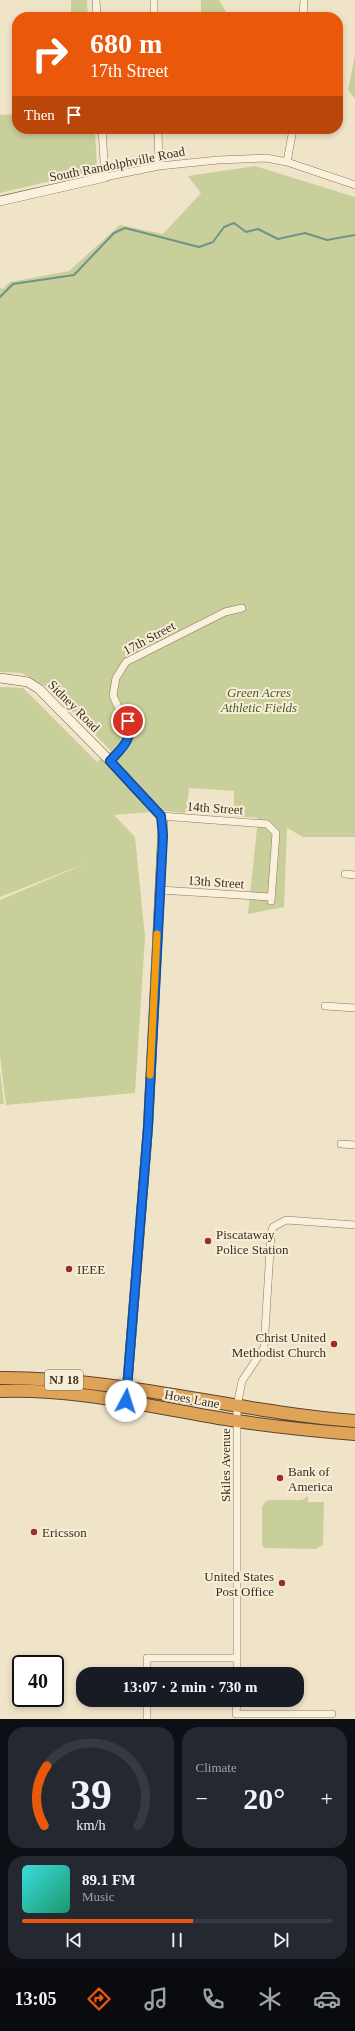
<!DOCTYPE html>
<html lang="en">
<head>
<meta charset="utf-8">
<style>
	:root { --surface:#171b24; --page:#242831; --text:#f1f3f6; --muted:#9ea1a6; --line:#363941; --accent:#ea580c }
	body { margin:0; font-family:Georgia,serif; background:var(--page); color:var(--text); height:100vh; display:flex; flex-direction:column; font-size:15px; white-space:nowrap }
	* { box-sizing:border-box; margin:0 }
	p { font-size:13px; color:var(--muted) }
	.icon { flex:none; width:22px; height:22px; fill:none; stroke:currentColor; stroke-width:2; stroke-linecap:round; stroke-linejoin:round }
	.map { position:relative; height:1719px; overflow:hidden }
	.details { display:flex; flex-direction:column; gap:8px; padding:8px; background:#0d0f14; flex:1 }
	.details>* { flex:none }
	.banner { position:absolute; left:12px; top:12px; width:331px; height:122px; border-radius:16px; box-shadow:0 2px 6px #0003; background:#ea580c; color:#fff; overflow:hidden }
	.speed { position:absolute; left:12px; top:1655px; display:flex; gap:8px; font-size:20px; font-weight:700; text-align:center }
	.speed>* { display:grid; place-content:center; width:52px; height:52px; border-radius:50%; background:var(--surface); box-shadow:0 2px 6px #0003; line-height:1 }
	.speed .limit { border:2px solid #111; border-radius:6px; background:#fff; color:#111 }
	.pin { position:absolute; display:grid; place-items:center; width:34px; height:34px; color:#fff; margin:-17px; border:2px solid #fff; border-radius:50%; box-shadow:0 1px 4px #0007 }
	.me { position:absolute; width:44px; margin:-22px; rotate:5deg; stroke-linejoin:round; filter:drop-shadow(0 0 3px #0008) }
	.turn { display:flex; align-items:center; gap:14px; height:84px; padding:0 12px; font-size:18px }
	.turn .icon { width:52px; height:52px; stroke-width:2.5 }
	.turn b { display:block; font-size:28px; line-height:34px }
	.then { display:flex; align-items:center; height:38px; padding:0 12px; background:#0003; gap:8px; font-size:15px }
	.big { font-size:30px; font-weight:700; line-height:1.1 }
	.details .widget { flex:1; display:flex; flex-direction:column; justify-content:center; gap:6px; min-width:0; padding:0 14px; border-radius:16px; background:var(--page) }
	.details .dial { align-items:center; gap:0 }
	.dial svg { height:104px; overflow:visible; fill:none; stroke:var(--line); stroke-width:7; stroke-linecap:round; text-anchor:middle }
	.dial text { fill:var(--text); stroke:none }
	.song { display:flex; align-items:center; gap:12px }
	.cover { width:48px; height:48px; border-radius:6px; background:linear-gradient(135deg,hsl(180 70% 55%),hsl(160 70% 35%)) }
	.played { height:4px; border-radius:2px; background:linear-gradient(90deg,var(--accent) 55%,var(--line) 55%) }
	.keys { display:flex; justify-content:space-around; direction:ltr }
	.heat { display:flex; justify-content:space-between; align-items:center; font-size:22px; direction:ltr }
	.details .tiles { flex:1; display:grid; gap:8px; grid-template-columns:1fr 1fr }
	.widget:last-child { grid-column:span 2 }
	.trip { position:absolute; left:76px; top:1667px; width:228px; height:40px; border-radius:16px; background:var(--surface); box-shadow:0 2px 6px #0003; font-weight:700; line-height:40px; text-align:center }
	.tabs { display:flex; height:64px; justify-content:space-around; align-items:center; background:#090b0e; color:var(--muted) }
	.tabs .icon { width:28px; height:28px }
	.tabs .current { color:var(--accent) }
	.tabs b { font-size:18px; color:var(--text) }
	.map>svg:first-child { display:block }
</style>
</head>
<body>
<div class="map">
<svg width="355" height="1719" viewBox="0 0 355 1719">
	<rect width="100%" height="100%" fill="#f0e4c8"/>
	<path fill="#c9cf9b" d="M71 0H87L88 17H71Z
		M201 0H219L229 17H201Z
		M355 55V99L348 90Z
		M17 114V129H95L97 170 0 193V115Z
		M255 166 355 197V837H303L287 828 284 907 248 914 258 818 234 816V791L189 788 187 808 185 813 164 811 114 815 135 837 145 937 135 1093 6 1105 0 1056V900L89 862 0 897V687L23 688 97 762 111 751 49 688 21 673 0 672V288L3 289 10 282 69 271 120 225 163 234 201 193 188 176Z
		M0 1070 4 1104H0Z
		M308 1496V1502H324L323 1545 316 1549 264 1548 262 1544V1507L265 1502 269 1500H302Z"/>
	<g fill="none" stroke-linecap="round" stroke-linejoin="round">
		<path stroke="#6f938a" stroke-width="2" d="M0 297 13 284 74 275 114 233 125 228 199 247 213 242 224 227 234 223 246 232 258 229 278 239 305 233 327 240 355 235"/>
		<defs>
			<path id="street" d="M96 0 97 17
				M154 0V17
				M303 17 304 0
				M102 129 105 177 159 166 218 160 266 158 287 162 355 185
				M158 129 159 166
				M287 162 293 129
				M110 761C144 725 126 731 113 695L116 678 126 662 225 612 242 608
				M161 816 267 824 276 833 271 901
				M345 874 355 875
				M160 890 271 897
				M325 1006 355 1008
				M341 1144 355 1145
				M147 1674V1658H237
				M237 1674V1406L242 1381 264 1348 271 1234 273 1227 286 1220 355 1225
				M237 1700 236 1714H332
				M147 1719V1700"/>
			<path id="secondary" d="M0 201 105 177
				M0 678 28 682 39 689 110 761 161 816 163 824 148 1127 126 1401"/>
			<path id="highway" d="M0 1378C120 1377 236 1412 355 1421
				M0 1391C80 1388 159 1409 237 1421 276 1427 316 1431 355 1434"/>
		</defs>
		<use href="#street" stroke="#8d765c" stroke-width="8"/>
		<use href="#secondary" stroke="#6f573f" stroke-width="10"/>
		<use href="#highway" stroke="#5b4430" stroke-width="14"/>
		<use href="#street" stroke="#faf1dc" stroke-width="7"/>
		<use href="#secondary" stroke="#faf1dc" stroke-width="9"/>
		<use href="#highway" stroke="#e0a458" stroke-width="12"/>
	</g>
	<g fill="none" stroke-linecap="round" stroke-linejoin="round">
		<defs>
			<path id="route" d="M126 1401 148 1127 163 836 161 816 110 761C121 749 134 739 128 721"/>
		</defs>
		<use href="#route" stroke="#114b97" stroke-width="10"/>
		<use href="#route" stroke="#1a73e8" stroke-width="7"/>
		<path stroke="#f59e0b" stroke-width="7" d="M150 1075 157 934"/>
	</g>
	<g fill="#9e2a2b" stroke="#f7eed8" stroke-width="1.5">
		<circle cx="208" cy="1241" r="4"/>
		<circle cx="69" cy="1269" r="4"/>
		<circle cx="334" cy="1344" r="4"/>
		<circle cx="280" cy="1478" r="4"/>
		<circle cx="34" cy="1532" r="4"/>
		<circle cx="282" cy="1583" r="4"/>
	</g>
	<g text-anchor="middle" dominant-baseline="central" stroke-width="4" stroke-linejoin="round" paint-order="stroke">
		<rect fill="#f7eed8" stroke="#756857" stroke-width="1" x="45" y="1370" width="38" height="20" rx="3"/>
		<g font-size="12" font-weight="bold" fill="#3d2e20">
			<text x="64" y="1380">NJ 18</text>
		</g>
		<g font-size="13" fill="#3d2e20" stroke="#f7eed8">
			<text transform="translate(117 164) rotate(-11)">South Randolphville Road</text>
			<text transform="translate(149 638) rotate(-28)">17th Street</text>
			<text transform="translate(74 706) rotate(45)">Sidney Road</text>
			<text transform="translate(215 808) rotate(4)">14th Street</text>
			<text transform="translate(216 882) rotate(4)">13th Street</text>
			<text transform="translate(192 1399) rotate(10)">Hoes Lane</text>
			<text transform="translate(225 1465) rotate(-90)">Skiles Avenue</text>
		</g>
		<g font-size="13" font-style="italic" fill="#4d5a26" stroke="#f7eed8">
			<text x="259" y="692">Green Acres<tspan x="259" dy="15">Athletic Fields</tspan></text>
		</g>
		<g font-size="13" fill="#3d2e20" stroke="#f7eed8" text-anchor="start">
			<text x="216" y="1234">Piscataway<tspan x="216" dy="15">Police Station</tspan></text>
			<text x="77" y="1269">IEEE</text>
			<text x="326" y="1337" text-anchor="end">Christ United<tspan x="326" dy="15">Methodist Church</tspan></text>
			<text x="288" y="1471">Bank of<tspan x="288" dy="15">America</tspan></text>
			<text x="42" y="1532">Ericsson</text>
			<text x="274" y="1576" text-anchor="end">United States<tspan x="274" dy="15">Post Office</tspan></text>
		</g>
	</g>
</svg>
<div class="speed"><div class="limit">40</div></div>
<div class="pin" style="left:128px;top:721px;background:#d93025"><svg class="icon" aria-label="arrive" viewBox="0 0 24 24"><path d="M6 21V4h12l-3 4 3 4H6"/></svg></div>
<svg class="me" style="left:126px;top:1401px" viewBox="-20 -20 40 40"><circle r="19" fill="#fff"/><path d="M0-13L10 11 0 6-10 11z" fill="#1a73e8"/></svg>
<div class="trip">13:07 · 2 min · 730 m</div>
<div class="banner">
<div class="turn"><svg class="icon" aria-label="right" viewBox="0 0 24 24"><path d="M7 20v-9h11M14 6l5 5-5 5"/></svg><div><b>680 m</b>17th Street</div></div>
<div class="then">Then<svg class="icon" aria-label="arrive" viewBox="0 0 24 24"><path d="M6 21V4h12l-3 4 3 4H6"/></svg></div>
</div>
</div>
<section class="details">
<div class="tiles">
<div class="widget dial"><svg viewBox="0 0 100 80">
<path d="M14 69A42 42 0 1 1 86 69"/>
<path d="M14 69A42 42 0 0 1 16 23" stroke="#ea580c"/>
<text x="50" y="56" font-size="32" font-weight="700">39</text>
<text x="50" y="72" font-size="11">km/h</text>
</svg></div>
<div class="widget"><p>Climate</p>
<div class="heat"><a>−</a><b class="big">20°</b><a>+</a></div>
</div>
<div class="widget">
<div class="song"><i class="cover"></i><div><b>89.1 FM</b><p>Music</p></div></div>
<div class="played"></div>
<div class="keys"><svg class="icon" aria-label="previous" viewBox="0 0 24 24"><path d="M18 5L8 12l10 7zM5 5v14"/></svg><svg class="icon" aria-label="pause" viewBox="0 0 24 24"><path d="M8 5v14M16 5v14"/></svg><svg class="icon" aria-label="next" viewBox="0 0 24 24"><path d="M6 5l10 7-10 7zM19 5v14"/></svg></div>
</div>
</div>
</section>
<nav class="tabs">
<b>13:05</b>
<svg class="icon current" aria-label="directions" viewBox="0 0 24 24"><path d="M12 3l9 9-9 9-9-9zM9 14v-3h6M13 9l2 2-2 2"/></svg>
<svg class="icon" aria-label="music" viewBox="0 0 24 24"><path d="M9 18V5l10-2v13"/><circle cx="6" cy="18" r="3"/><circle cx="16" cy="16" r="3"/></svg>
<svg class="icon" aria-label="phone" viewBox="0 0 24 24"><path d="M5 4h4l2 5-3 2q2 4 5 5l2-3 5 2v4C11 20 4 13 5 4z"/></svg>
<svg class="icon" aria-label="climate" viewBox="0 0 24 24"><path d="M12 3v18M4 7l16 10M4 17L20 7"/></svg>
<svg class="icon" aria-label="car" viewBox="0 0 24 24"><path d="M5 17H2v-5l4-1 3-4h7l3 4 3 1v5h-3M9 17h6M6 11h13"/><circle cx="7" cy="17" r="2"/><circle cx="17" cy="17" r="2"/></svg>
</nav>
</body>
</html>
